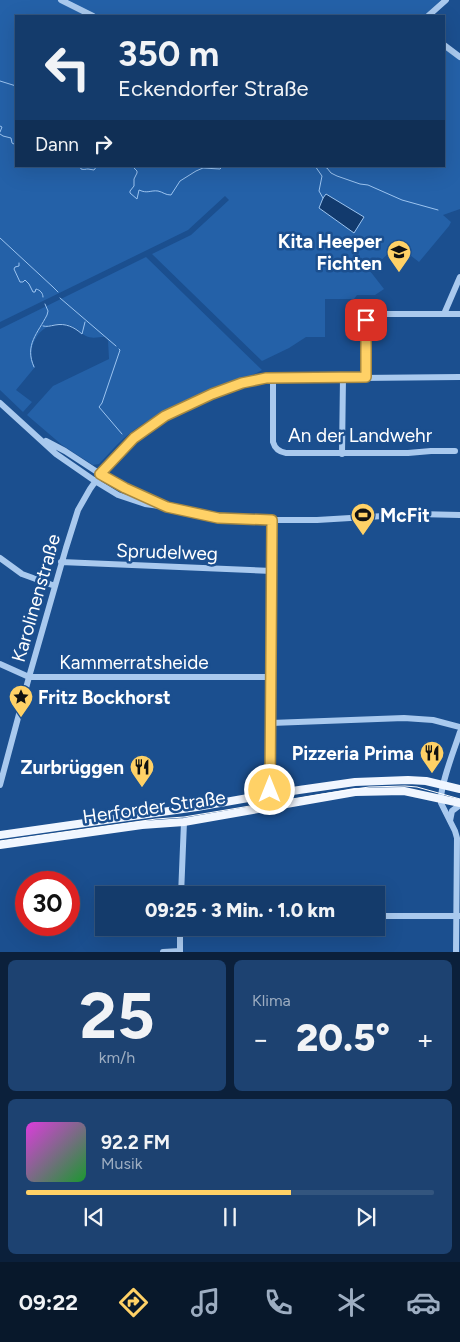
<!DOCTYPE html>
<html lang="de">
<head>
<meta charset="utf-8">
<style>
	:root { --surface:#143b6b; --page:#1d4271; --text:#f1f3f6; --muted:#9dadc1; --line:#33557e; --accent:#ffd166 }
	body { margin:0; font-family:Figtree,sans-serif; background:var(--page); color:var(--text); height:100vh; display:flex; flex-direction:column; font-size:19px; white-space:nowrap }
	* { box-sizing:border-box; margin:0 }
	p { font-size:16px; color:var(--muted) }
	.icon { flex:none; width:28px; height:28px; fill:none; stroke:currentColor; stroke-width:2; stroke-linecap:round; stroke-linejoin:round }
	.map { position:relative; height:952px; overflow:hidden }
	.details { display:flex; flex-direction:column; gap:8px; padding:8px; background:#0b203b; flex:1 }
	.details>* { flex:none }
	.guide { position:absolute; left:15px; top:15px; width:430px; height:152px; border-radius:0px; box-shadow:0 5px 20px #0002,0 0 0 1px var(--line); background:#143b6b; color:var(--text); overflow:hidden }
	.speed { position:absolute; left:15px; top:871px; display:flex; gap:10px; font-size:25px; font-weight:700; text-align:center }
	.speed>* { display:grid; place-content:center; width:65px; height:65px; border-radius:50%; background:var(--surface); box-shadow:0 5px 20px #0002,0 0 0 1px var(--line); line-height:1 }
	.speed .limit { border:8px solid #d22; background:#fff; color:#111 }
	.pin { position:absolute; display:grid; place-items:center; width:42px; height:42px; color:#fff; margin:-21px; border-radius:10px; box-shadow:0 2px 8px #0006 }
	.me { position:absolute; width:55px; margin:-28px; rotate:0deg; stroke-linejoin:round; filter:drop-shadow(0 0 4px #0008) }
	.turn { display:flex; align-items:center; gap:18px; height:105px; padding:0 20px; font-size:22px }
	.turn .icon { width:65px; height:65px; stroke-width:2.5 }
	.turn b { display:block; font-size:35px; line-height:42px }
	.then { display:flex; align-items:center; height:48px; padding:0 20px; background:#0003; gap:10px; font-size:19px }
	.big { font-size:38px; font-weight:800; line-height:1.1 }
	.details .tile { flex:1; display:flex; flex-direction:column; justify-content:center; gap:8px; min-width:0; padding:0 18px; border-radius:8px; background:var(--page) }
	.details .dial { align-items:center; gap:0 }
	.dial b { font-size:65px; line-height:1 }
	.song { display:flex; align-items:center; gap:15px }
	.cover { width:60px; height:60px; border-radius:8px; background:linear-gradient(135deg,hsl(300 70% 55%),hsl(130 70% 35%)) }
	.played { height:5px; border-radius:2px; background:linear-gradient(90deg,var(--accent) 65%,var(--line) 65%) }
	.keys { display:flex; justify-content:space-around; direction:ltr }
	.heat { display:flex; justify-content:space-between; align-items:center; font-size:28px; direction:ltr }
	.details .tiles { flex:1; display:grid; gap:8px; grid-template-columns:1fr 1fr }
	.tile:last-child { grid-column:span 2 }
	.trip { position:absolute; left:95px; top:886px; width:290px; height:50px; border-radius:0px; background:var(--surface); box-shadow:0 5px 20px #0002,0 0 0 1px var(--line); font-weight:800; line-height:50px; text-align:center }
	.menu { display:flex; height:80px; justify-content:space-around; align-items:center; background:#08182b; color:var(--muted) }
	.menu .icon { width:35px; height:35px }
	.menu .active { color:var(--accent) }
	.menu b { font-size:22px; color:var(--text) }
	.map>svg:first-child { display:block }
</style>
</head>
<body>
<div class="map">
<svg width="460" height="952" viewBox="0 0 460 952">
	<rect width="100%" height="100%" fill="#1b4f8f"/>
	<path fill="#2461a8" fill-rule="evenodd" d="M0 0H441L424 16H16V166H444V48L460 60V209L443 215 451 222 449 226 419 262 397 245 370 271 384 289 375 295H357L354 299H325V337H306L289 348 262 361 152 254 191 235 229 200 225 196 188 230 0 322ZM326 194 354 212 358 225 354 232Z
		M146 257 262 370C247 379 227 383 209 390 179 402 147 418 123 439 114 447 107 456 99 464L93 465 62 445 27 415 53 386 109 359 108 340 105 337C99 337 91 339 86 336 81 334 78 329 73 327 60 320 43 325 36 338 30 348 30 357 35 367L16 390 32 402 23 412 0 390V329Z"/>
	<path fill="#123a6d" stroke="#9cc4f0" d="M326 194 364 217 354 233 319 208 323 198Z"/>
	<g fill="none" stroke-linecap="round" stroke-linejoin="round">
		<path stroke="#9cc4f0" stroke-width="1" d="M0 81 16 86
			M0 126 2 127 0 132
			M0 134 3 136 11 138 12 143 16 145
			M80 166 81 169C84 170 86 169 88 169 90 169 92 170 94 170L97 166
			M132 166 137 171V173L134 179V186L130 191V193L137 199 139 190C148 194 150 190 158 191 163 192 165 195 171 195L180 181 196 171 203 168 220 169 223 166
			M315 166 322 176 319 191 323 198
			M321 166 327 168 331 173 337 176 360 184 368 185 402 200 438 210
			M0 238 53 287 58 292
			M19 263V266L15 267 14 269 20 282H23L25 280 29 284 33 292H35L36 289C40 290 43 293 43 297
			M60 298 116 346
			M43 326C47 327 50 326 55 325 66 323 74 327 82 334L85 322
			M119 349 120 350 102 403 99 407 122 434
			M34 367C24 345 38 333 47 315L48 311 45 304"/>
		<path stroke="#a9c9ee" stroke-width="6" d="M61 0 93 16
			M428 16 446 0
			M444 45 460 57
			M444 314 460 277
			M366 377 365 325C366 319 367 316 372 314H460
			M273 378V442C275 449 279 452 286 453H408L431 451H455
			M0 403 56 454 95 481 118 495 145 504 167 507 218 518 263 520H317L417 514 460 515
			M46 441 65 451 114 483 164 505
			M342 454 343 377
			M0 558 22 574 55 586
			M61 562 272 571
			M0 664 29 677H270
			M271 723 404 718 433 720 460 727
			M0 785 29 677 66 548 78 510 90 489 100 475 124 448 143 431 165 416 212 394 242 383 259 379 460 377
			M271 794 272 520
			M450 821 452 811 460 805
			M181 895 184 822
			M376 916H460
			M163 952 180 951
			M180 952V928
			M456 952 457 838 455 831 441 803C439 787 455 748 460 732"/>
		<path stroke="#f0f6ff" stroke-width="8" d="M0 835 197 807 271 794 355 782 408 780 426 781 460 789
			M0 845 142 825 184 822 355 792 404 791 460 803"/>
		<path stroke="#fff" stroke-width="1" d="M0 841 156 819 184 817 322 794 369 787 405 786 417 787 460 799"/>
	</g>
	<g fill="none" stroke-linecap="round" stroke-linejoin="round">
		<defs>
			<path id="route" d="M270 790 272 520 218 518 167 507 125 488 100 474 134 438 165 416 212 394 242 383 266 378 366 377V320"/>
		</defs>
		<use href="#route" stroke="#a68842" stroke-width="12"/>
		<use href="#route" stroke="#ffd166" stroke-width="9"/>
	</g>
	<defs>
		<symbol id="school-pin" viewBox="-11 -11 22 30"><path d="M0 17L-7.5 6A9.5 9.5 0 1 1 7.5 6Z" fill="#ffd166" stroke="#1b4f8f"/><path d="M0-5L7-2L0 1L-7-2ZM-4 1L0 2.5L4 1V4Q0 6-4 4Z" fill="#111"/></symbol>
		<symbol id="stadium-pin" viewBox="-11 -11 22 30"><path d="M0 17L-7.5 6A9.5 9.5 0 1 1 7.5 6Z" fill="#ffd166" stroke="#1b4f8f"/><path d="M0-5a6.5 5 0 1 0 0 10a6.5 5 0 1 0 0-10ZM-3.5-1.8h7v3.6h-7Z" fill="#111"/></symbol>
		<symbol id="sight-pin" viewBox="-11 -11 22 30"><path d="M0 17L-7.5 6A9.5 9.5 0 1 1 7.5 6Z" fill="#ffd166" stroke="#1b4f8f"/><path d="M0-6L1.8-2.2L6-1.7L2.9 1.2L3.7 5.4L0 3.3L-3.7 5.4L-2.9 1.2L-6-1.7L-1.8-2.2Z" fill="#111"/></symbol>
		<symbol id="restaurant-pin" viewBox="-11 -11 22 30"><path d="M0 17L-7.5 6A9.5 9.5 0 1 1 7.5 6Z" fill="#ffd166" stroke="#1b4f8f"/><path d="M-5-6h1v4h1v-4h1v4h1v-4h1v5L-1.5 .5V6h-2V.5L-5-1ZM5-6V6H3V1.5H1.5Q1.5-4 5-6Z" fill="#111"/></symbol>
	</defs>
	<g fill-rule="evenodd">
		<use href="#school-pin" x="385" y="238" width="28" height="38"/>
		<use href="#stadium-pin" x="349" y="501" width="28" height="38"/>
		<use href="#sight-pin" x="7" y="683" width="28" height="38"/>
		<use href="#restaurant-pin" x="418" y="739" width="28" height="38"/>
		<use href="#restaurant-pin" x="128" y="753" width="28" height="38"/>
	</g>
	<g text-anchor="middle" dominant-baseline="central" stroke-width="5" stroke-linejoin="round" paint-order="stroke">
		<g font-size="19" font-weight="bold" fill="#fff" stroke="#1b4f8f" text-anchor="end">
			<text x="382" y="241">Kita Heeper<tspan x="382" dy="22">Fichten</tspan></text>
			<text x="380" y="515" text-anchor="start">McFit</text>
			<text x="38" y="697" text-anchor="start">Fritz Bockhorst</text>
			<text x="414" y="753">Pizzeria Prima</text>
			<text x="124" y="767">Zurbrüggen</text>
		</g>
		<g font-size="19" fill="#fff" stroke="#1b4f8f">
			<text x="360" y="435">An der Landwehr</text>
			<text transform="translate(167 552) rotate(2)">Sprudelweg</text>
			<text transform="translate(36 598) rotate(-74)">Karolinenstraße</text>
			<text x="134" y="662">Kammerratsheide</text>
			<text transform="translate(154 807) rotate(-8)">Herforder Straße</text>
		</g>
	</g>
</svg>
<div class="speed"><div class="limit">30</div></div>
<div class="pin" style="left:366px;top:320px;background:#d93025"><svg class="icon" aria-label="arrive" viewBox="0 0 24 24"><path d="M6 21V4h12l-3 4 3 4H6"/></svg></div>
<svg class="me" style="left:270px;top:790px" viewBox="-20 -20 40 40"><circle r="17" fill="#ffd166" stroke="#fff" stroke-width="3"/><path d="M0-11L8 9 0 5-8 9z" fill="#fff"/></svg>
<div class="trip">09:25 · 3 Min. · 1.0 km</div>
<div class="guide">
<div class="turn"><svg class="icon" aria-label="left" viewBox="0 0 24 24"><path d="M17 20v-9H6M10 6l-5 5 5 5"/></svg><div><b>350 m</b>Eckendorfer Straße</div></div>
<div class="then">Dann<svg class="icon" aria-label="right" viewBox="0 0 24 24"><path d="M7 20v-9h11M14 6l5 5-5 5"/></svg></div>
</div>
</div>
<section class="details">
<div class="tiles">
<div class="tile dial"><b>25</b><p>km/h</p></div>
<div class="tile"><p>Klima</p>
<div class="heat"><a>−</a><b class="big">20.5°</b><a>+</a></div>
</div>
<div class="tile">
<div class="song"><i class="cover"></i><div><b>92.2 FM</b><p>Musik</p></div></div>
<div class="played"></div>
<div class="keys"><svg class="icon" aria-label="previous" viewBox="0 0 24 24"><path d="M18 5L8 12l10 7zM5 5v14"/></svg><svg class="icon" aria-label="pause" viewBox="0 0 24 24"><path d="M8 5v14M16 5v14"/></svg><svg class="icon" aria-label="next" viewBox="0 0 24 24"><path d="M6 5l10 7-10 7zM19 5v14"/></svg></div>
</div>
</div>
</section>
<nav class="menu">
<b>09:22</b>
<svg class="icon active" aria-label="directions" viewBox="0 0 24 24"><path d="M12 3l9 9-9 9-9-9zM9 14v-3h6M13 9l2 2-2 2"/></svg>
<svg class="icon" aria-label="music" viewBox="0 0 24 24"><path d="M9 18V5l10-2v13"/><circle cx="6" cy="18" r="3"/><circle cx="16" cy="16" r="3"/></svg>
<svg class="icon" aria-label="phone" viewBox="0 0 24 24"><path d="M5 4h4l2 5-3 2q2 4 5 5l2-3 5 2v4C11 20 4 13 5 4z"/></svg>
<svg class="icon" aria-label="climate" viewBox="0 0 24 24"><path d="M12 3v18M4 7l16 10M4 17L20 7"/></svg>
<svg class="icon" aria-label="car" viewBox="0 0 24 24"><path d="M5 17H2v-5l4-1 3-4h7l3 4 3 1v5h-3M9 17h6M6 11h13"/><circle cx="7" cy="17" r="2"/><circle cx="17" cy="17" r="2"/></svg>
</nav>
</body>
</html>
